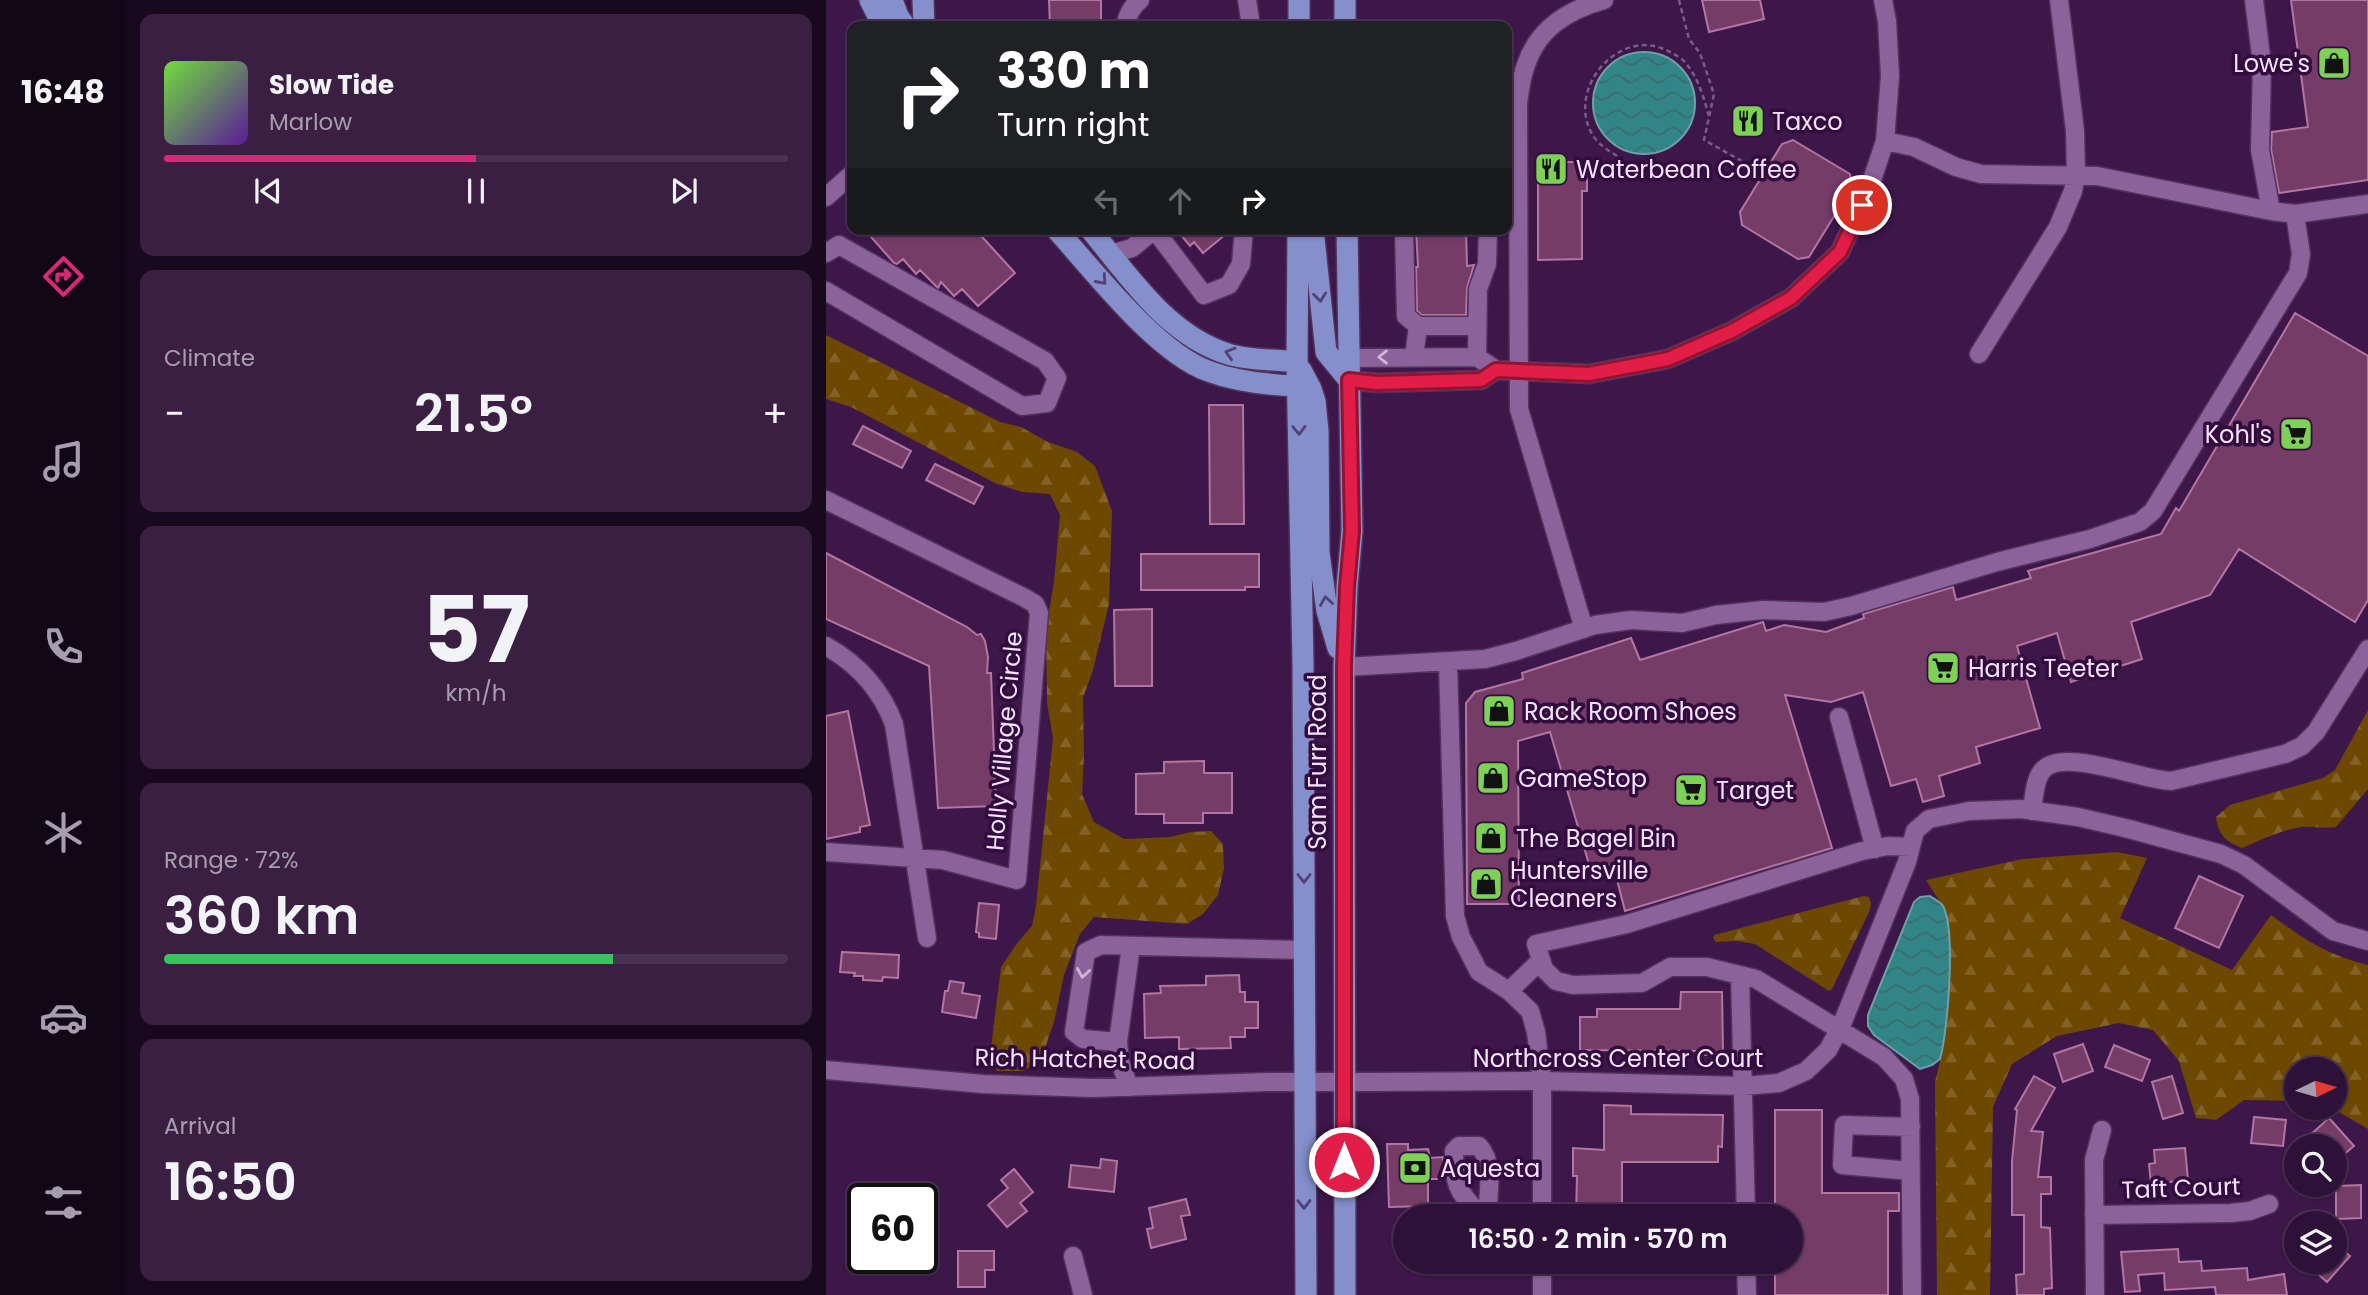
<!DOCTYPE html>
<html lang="en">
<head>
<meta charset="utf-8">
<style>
	:root { --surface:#2e1138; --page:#3a1f43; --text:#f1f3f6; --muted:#a79dae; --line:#493153; --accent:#db2777 }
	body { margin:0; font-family:Poppins,sans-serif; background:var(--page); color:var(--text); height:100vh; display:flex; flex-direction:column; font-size:26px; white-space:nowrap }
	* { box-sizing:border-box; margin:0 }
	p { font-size:23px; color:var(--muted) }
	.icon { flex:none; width:38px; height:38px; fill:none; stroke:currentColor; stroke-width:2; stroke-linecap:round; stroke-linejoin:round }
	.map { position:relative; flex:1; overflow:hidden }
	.side { display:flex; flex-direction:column; gap:14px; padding:14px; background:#19091f; width:700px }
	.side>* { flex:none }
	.hud { position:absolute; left:21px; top:21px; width:665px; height:214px; border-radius:14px; box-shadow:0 2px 5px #0004,0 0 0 2px var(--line); background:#202124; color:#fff; overflow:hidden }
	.needle { width:46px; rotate:85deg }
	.buttons { position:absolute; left:1458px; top:1057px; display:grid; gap:14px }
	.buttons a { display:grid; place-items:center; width:63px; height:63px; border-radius:50%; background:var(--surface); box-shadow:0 2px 5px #0004,0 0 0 2px var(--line); font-size:35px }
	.speed { position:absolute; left:21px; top:1183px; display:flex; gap:14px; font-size:35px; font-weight:700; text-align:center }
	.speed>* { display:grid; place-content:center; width:91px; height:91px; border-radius:50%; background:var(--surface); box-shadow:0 2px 5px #0004,0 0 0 2px var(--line); line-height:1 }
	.speed .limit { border:4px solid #111; border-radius:10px; background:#fff; color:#111 }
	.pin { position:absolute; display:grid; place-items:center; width:60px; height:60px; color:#fff; margin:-30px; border:4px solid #fff; border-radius:50%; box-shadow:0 2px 7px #0007 }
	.me { position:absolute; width:77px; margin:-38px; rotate:0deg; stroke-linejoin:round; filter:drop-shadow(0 0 5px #0008) }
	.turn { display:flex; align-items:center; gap:24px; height:147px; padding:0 35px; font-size:32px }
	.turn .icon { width:91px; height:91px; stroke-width:2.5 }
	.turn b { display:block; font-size:49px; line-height:60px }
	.lanes { display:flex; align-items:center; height:66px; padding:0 35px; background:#0003; justify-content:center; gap:35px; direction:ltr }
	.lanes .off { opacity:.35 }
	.big { font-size:52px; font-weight:600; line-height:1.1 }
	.side .widget { flex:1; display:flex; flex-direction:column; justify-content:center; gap:10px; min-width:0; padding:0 24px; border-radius:14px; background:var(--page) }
	.side .dial { align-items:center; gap:0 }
	.dial b { font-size:91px; line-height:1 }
	.song { display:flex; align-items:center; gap:21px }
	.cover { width:84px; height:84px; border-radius:10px; background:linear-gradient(135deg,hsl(100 70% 55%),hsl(270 70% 35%)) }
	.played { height:7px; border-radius:4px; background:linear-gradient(90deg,var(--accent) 50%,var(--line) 50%) }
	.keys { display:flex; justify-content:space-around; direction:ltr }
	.heat { display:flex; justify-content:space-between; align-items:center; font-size:38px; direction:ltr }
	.charge { height:10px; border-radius:5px; background:linear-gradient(90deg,#34c759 72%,var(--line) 0) }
	.trip { position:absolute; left:567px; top:1204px; width:410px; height:70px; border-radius:35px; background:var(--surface); box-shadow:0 2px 5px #0004,0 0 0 2px var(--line); font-weight:600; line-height:70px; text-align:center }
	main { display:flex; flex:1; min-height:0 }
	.menu { display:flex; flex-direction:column; width:126px; justify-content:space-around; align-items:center; background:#120716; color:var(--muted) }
	.menu .icon { width:49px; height:49px }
	.menu .current { color:var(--accent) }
	.menu b { font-size:32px; color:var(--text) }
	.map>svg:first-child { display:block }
</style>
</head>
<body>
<main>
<nav class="menu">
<b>16:48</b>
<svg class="icon current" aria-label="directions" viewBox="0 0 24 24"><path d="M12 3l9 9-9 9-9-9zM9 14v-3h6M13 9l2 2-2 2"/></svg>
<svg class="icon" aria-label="music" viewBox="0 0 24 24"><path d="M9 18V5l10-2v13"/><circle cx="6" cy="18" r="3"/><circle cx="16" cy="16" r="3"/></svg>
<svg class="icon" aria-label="phone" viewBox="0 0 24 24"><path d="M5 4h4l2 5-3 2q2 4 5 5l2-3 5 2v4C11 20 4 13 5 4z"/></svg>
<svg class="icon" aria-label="climate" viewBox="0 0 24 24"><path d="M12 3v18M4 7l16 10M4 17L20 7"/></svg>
<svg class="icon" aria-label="car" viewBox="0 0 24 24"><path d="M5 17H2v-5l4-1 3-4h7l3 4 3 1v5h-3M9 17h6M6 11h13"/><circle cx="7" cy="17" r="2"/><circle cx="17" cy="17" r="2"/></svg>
<svg class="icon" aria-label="filters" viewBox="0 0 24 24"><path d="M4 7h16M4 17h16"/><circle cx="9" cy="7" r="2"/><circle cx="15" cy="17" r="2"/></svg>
</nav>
<section class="side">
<div class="widget">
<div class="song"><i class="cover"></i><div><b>Slow Tide</b><p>Marlow</p></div></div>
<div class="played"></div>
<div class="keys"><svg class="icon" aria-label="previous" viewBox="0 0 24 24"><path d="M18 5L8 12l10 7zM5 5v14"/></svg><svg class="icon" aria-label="pause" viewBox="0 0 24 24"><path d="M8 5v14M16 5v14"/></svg><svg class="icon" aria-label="next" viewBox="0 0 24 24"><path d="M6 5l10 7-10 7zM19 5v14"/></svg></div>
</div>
<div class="widget"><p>Climate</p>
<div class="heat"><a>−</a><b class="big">21.5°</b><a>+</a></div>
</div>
<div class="widget dial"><b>57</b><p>km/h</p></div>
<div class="widget"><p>Range · 72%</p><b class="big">360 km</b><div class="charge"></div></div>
<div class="widget"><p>Arrival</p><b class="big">16:50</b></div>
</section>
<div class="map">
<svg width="1542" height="1295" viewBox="0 0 1542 1295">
	<defs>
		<pattern id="forest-firs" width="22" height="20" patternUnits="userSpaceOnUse" patternTransform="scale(1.75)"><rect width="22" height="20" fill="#6c4800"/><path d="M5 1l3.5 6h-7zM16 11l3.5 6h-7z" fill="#826226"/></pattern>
		<pattern id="water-waves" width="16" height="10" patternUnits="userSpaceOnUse" patternTransform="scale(1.75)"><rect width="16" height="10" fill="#328586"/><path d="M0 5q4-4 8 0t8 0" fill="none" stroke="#3c6b6f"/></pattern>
	</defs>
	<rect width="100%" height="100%" fill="#3d174a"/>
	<path fill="url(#forest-firs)" d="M0 335 174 422 195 427 222 442 251 452 269 466 286 511 283 604 267 670 257 698 258 755 256 794 268 822 298 839 344 837 365 832 385 831 397 844 398 868 392 895 377 914 361 924 268 917 254 934 238 975 228 1022 215 1060 197 1071H171L164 1056 175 967 192 942 206 926 210 906 227 738 221 703 220 629 228 582 234 515 224 494 196 492 169 483 25 407 0 399Z
		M1542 710V789L1510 827C1498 829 1487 826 1476 827 1455 830 1435 840 1416 848 1400 842 1392 834 1390 817L1404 805 1497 778 1509 770Z
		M1291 852 1321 858 1294 918 1406 970 1445 915C1481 941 1499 954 1542 965V1129L1506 1108H1508V1069H1470V1101L1418 1100 1390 1120 1370 1118 1353 1061 1327 1030 1293 1023 1231 1036 1186 1064 1167 1107 1164 1295H1111L1109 1082 1117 1049 1123 930 1116 905 1100 880 1197 859Z
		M1038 896 1043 897 1045 903 1044 910 1006 989 1003 991 929 944 911 941 890 942 887 938 888 935Z"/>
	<path fill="url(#water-waves)" stroke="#6ca1a9" stroke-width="2" d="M767 103a51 51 0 1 1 102 0a51 51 0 1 1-102 0Z
		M1104 896C1108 899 1115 902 1117 906 1130 930 1122 1031 1114 1059L1106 1065 1094 1069 1048 1035 1042 1026V1015L1088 902 1094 897Z"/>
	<path fill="#743c67" stroke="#b376a3" stroke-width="2" d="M223 0H275V26H224Z
		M876 0H934L938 19 883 32Z
		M1465 0H1542V180L1453 193 1445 149 1446 132 1482 127Z
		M967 140 1024 174 1026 187 983 257 972 259 916 225 914 212 956 144Z
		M719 162H753V174H761V191H756V259L712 260V173H719Z
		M38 229H149L189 273 152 306 136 289 128 296 115 282 112 288 94 270 90 274 77 259 71 264 68 263Z
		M350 229H406L377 253 368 242 364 246Z
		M590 229H640L641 266 648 265 641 288 640 315H596L591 311 590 267H592Z
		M1469 313 1542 356V600L1529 622 1413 549 1384 595 1305 622 1316 659 1245 682 1231 633 1191 646 1214 728 1150 747 1154 763 1113 776 1118 796 1097 802 1090 779 1065 786 1037 692 1005 702 959 695 1006 848 799 911 787 864 765 871 724 732 692 741 693 904H641L640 703 649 692 697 679 696 673 805 638 814 660 937 622 940 631 958 625 1000 632 1038 618 1037 614 1127 587 1130 600 1205 578 1202 571 1335 534 1350 508 1353 511Z
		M383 405H417L418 524H384Z
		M37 426 85 451 76 468 27 444Z
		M109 464 157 487 148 504 100 480Z
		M0 553 141 627 151 635 155 634 159 641 162 657 161 673H165L170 806 112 808 103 666 0 619Z
		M315 554H433V587H419V590H315Z
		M326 609V686H289L288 610Z
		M22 711 44 825 34 827V832L0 839V716Z
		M378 761V773H406V813H377V823H338V814H310V774L338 773V762Z
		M1373 876 1417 896 1393 948 1349 928Z
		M153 903 173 905 170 939 153 937V933L150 932Z
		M16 952 73 955 72 978 57 977 56 981 37 980V976H28L29 973 14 972Z
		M413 975 414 992H419V1002H432V1028H419V1037H404L405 1048 353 1049V1037L319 1038 318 994 335 993 334 986 380 985V976Z
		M124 981 138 983 136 993 154 996 150 1018 116 1012 119 991H122Z
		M855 992H896L897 1054 875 1055V1051L754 1050V1017H771V1009H854Z
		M1257 1044 1267 1071 1237 1082 1228 1054Z
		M1288 1045 1324 1060 1316 1081 1279 1067Z
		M1208 1076 1229 1088 1205 1131 1217 1132 1212 1177H1225V1194H1215V1227L1224 1228 1226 1288 1218 1289V1295H1191L1190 1275 1198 1274V1215H1186V1161L1191 1110 1189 1109Z
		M1346 1076 1357 1113 1337 1119 1326 1082Z
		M778 1105 805 1106V1114L897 1115 896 1147 892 1146V1162H796V1216H750L751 1176H747V1148L778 1150Z
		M949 1110H996V1193H1073V1211H1062V1295H949V1262H964V1216H949Z
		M1428 1117 1460 1120 1457 1146 1425 1143Z
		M1503 1118 1528 1146 1508 1163V1146H1490L1482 1137Z
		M561 1144H582V1150L602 1149 604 1158 617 1157V1179H602V1206L563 1207Z
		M1359 1148 1362 1180 1325 1184 1323 1164 1329 1163 1328 1150Z
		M275 1159 291 1161 288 1192 243 1187 245 1165 274 1168Z
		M188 1169 207 1192 194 1203 201 1211 181 1227 162 1205 182 1188 175 1180Z
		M1535 1185V1218L1510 1219V1186Z
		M360 1199 364 1215 355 1216 360 1239 325 1248 321 1229 327 1228 323 1208Z
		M1508 1243 1524 1256 1501 1282 1478 1262H1508Z
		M1352 1249 1353 1262 1375 1261 1376 1271 1421 1268 1422 1280 1458 1274 1461 1295H1390L1389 1287 1339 1290 1338 1273 1312 1275 1314 1291 1299 1292 1295 1252Z
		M132 1251H168V1270H159V1287H132Z"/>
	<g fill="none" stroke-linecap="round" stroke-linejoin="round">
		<defs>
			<path id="minor" d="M421 0 425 26
				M1428 0 1436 64 1434 150 1445 211
				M300 26C300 17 306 6 314 0
				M1059 141 1088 147 1130 167 1155 174 1271 176 1445 211 1469 214 1542 204
				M0 197 26 174
				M328 229 378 295 403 285 415 264 418 229
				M578 229 580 316 592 326
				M0 253 13 245 219 361 231 378 221 403 196 406 0 291
				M285 254 306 248 328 230
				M1153 354 1232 227 1247 191 1250 175 1249 131 1233 0
				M588 357 592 326H651
				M651 357 652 289 661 264 662 229
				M523 358 651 357 670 370 763 374 842 359 906 331 965 298 1014 252 1043 189 1059 141 1064 76 1061 21 1057 0
				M523 380 551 383 655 380 670 370
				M0 500 199 598 209 604 213 613 191 880 117 860 0 852
				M758 629 693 409 692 103C694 91 695 77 700 65 712 28 742 10 778 0
				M0 646C32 664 55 689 68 724L101 938
				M622 662 629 916 635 937 653 972 683 991 704 1011 710 1032 716 1081V1216
				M518 667 659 659 690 651 769 625 805 620 856 623 890 615 937 610 998 612 1025 606 1171 562 1264 539 1314 522 1327 511 1472 273 1475 254 1469 214
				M1013 717 1049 849
				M1206 811C1208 799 1208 778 1218 769 1239 748 1316 780 1345 781L1459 754 1476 746 1490 732 1542 649
				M1085 847 1062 846 1036 851 801 924 710 944 718 969 730 981 747 985 816 983 844 967H881L930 979 1058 1057 1078 1079 1084 1099 1086 1295
				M914 975 920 1216
				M683 991 715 960
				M292 1042 257 1039 248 1032 260 952 275 945 478 950
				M0 1070 157 1084 265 1088 441 1082H549L716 1081 918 1086 953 1083 980 1071 1002 1050 1016 1024 1081 862 1089 831 1103 819 1143 811 1195 809 1252 817 1303 829 1395 854 1418 865 1507 931 1542 941
				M303 1087 294 1062 292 1042 305 946
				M1085 1127 1018 1125 1016 1165 1085 1171
				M1268 1215 1405 1213 1424 1211 1443 1204
				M655 1216C630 1188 629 1189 628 1151L633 1146H653C669 1164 662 1194 661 1216
				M247 1256 257 1295
				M716 1262V1295
				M920 1262 921 1295
				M1269 1295 1268 1160 1276 1130"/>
			<path id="major" d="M44 0 57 26
				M66 0 72 16 79 26
				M97 0 98 26
				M473 0V26
				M519 0V26
				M230 229C268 271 330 352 382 371 411 382 442 385 472 386
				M264 229C303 276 341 335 402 354 424 361 448 359 471 362
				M472 229 471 362 477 663 480 1295
				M487 229 500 352 523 380
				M475 370 485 389 489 401 492 431 493 553 501 611 512 648
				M519 1295 518 667 521 587 526 531 521 229"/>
		</defs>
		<use href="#minor" stroke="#51325c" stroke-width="21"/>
		<use href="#major" stroke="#51325c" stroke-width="24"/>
		<path stroke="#7b5c86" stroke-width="2.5" stroke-dasharray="5 3.5" stroke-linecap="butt" d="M853 0 863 39 874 53 888 94 878 140 923 165
			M791 156C780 149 769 142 764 130 743 85 794 28 840 50 848 54 858 59 862 66 873 80 878 99 883 116"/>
		<use href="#minor" stroke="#8b629a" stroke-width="18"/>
		<use href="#major" stroke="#848fcb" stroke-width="21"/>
	</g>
	<defs><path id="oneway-chevron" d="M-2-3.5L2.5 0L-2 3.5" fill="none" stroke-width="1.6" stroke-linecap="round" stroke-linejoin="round" transform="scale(1.75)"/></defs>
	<g stroke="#534077">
		<use href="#oneway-chevron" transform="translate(276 280) rotate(48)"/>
		<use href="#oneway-chevron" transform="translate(494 297) rotate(84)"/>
		<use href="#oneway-chevron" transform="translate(404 353) rotate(-163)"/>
		<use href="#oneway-chevron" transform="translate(473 430) rotate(89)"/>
		<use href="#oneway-chevron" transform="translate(500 601) rotate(-99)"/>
		<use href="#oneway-chevron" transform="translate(478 878) rotate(90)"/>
		<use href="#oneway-chevron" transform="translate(478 1204) rotate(89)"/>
	</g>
	<g stroke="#d0b6da">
		<use href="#oneway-chevron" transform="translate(557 357) rotate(180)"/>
		<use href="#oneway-chevron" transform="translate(257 973) rotate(99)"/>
	</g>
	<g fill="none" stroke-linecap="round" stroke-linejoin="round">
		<defs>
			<path id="route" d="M518 1162V667L521 587 526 531 523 380 551 383 655 380 670 370 763 374 842 359 906 331 965 298 1014 252 1036 205"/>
		</defs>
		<use href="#route" stroke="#92132f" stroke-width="18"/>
		<use href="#route" stroke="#e11d48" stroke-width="12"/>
	</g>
	<defs>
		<symbol id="shop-square" viewBox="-11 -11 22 22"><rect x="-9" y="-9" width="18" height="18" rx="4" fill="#7dd154" stroke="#330c3f"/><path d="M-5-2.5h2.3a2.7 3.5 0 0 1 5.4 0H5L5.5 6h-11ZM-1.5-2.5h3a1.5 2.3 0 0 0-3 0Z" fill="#111"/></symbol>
		<symbol id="restaurant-square" viewBox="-11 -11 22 22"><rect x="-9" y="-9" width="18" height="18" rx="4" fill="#7dd154" stroke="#330c3f"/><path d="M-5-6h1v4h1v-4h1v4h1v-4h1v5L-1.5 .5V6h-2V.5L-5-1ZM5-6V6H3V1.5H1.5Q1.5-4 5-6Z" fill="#111"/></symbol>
		<symbol id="supermarket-square" viewBox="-11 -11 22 22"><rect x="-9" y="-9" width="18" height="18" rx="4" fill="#7dd154" stroke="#330c3f"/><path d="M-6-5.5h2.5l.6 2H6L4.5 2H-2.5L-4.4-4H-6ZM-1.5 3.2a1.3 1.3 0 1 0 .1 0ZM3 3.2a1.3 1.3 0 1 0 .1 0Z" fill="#111"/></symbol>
		<symbol id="bank-square" viewBox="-11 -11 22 22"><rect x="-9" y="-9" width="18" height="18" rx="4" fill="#7dd154" stroke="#330c3f"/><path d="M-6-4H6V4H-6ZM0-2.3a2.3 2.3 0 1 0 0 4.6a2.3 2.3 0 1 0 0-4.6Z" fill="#111"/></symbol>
	</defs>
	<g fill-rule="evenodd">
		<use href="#shop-square" x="1489" y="44" width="38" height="38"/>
		<use href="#restaurant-square" x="903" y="102" width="38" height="38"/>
		<use href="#restaurant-square" x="706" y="150" width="38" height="38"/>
		<use href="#supermarket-square" x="1451" y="415" width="38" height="38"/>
		<use href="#supermarket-square" x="1098" y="649" width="38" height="38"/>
		<use href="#shop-square" x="654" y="692" width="38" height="38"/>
		<use href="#shop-square" x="648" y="759" width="38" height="38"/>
		<use href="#supermarket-square" x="846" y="771" width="38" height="38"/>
		<use href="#shop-square" x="646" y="819" width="38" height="38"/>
		<use href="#shop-square" x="641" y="865" width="38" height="38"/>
		<use href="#bank-square" x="570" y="1149" width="38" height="38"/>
	</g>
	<g text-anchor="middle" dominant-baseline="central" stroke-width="7" stroke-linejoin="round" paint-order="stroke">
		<g font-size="24" fill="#f5e3fc" stroke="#330c3f" text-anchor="start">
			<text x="1484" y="63" text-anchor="end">Lowe's</text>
			<text x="946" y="121">Taxco</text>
			<text x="750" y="169">Waterbean Coffee</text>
			<text x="1446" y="434" text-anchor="end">Kohl's</text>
			<text x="1142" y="668">Harris Teeter</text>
			<text x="698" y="711">Rack Room Shoes</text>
			<text x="692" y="778">GameStop</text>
			<text x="890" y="790">Target</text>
			<text x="690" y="838">The Bagel Bin</text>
			<text x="684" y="870">Huntersville<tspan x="684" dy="28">Cleaners</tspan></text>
			<text x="614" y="1168">Aquesta</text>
		</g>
		<g font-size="24" fill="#f5e3fc" stroke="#330c3f">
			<text transform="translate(178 741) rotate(-85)">Holly Village Circle</text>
			<text transform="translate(491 762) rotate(-90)">Sam Furr Road</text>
			<text x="792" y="1058">Northcross Center Court</text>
			<text transform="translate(259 1059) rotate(1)">Rich Hatchet Road</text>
			<text transform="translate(1355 1188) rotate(-2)">Taft Court</text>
		</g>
	</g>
</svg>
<div class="buttons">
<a><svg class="needle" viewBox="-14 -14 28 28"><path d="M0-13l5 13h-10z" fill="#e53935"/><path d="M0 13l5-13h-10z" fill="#a79dae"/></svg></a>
<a><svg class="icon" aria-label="search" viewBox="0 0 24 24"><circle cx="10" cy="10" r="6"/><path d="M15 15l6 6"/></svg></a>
<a><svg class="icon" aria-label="layers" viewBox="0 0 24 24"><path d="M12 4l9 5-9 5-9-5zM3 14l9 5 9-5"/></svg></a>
</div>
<div class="speed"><div class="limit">60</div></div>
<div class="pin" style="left:1036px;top:205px;background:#d93025"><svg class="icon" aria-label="arrive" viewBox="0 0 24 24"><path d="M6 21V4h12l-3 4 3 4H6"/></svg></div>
<svg class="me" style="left:518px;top:1162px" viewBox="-20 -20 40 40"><circle r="17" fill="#e11d48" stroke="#fff" stroke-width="3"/><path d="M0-11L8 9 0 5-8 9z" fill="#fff"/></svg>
<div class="trip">16:50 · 2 min · 570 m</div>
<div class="hud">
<div class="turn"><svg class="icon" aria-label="right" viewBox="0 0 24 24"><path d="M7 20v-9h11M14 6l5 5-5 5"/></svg><div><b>330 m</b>Turn right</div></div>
<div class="lanes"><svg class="icon off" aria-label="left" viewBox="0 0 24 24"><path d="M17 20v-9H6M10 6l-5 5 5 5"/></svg><svg class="icon off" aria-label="ahead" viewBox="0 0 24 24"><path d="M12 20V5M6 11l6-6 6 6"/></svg><svg class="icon" aria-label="right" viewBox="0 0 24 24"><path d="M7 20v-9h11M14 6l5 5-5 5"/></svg></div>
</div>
</div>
</main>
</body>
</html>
